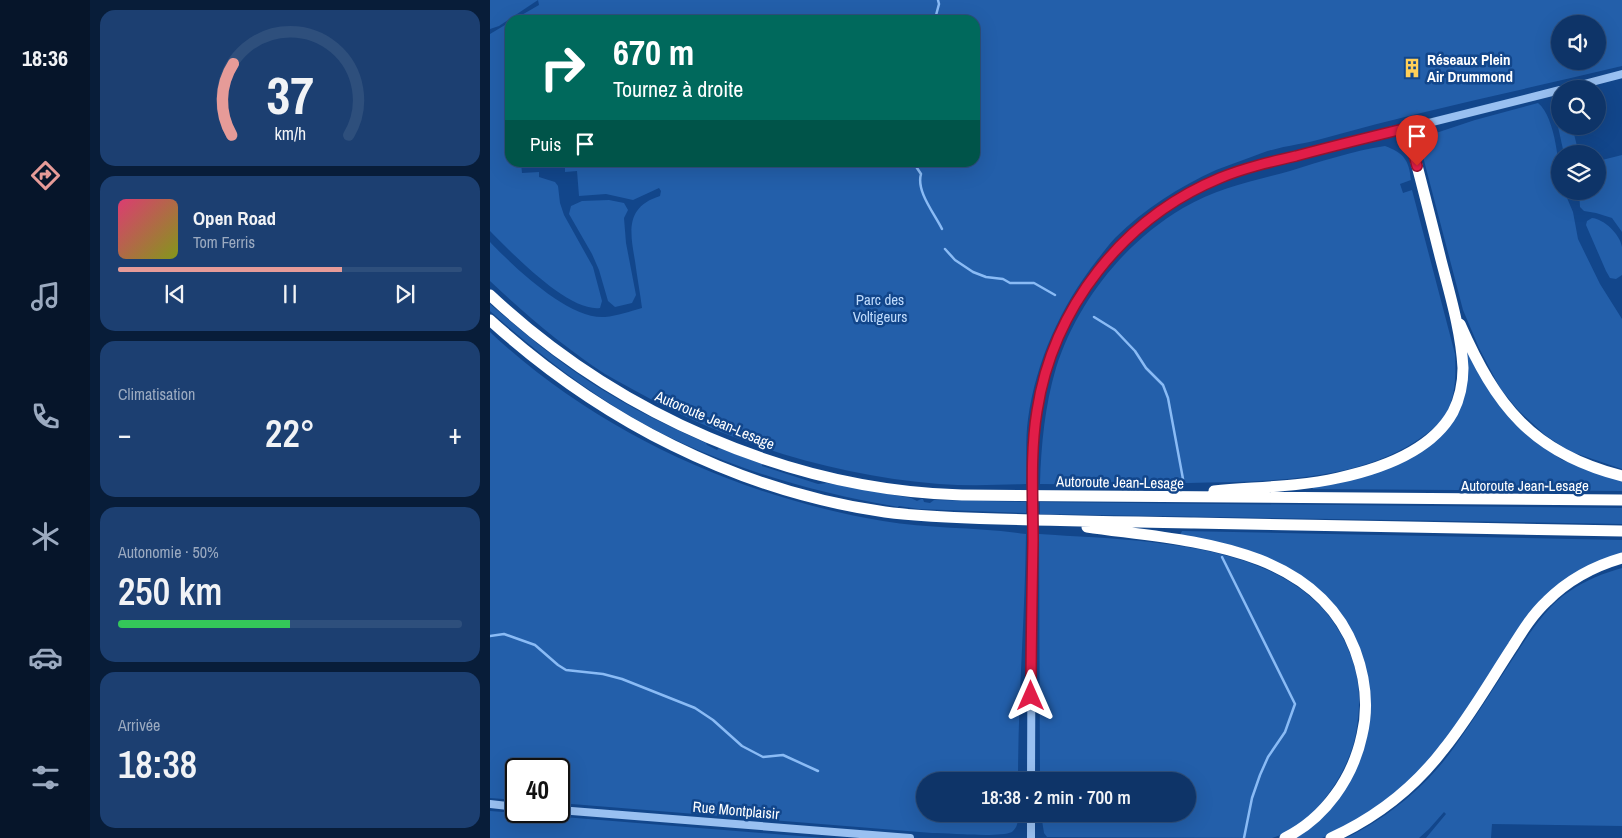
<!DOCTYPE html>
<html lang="fr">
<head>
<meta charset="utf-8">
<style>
	:root { --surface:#0e3468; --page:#1c3f71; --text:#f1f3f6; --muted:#9baac0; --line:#2e4f7c; --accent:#e69b98 }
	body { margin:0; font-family:"Archivo Narrow",sans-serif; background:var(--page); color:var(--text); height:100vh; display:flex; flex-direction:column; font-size:19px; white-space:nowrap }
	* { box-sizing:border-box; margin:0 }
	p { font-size:16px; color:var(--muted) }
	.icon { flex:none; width:28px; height:28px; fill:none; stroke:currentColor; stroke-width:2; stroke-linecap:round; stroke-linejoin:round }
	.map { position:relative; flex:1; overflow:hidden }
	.side { display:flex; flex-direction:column; gap:10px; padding:10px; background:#081d39; width:400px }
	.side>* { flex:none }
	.hud { position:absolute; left:15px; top:15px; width:475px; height:152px; border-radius:15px; box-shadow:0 5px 20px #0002,0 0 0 1px var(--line); background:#00695c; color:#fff; overflow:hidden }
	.fabs { position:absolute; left:1061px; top:15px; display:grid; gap:10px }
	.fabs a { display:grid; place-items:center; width:55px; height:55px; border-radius:50%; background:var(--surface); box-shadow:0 5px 20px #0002,0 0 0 1px var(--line); font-size:25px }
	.speed { position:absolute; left:15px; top:758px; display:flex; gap:10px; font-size:25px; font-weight:700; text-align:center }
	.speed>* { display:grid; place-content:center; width:65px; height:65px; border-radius:50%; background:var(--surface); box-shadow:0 5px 20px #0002,0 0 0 1px var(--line); line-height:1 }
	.speed .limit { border:2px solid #111; border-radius:8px; background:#fff; color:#111 }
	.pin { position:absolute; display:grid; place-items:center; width:42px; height:42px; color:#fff; margin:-51px -21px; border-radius:50% 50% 50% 0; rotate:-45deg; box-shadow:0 0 5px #0007 }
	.pin .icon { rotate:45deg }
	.me { position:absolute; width:55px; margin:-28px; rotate:0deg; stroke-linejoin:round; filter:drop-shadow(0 0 4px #0008) }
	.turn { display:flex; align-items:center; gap:18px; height:105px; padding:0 25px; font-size:22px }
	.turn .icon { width:65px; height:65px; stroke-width:2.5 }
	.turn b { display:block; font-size:35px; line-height:42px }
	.then { display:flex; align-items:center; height:48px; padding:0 25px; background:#0003; gap:10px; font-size:19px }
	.big { font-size:38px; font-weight:600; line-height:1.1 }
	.side .card { flex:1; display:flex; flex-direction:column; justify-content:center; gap:8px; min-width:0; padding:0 18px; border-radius:15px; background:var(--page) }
	.side .dial { align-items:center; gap:0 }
	.dial svg { height:130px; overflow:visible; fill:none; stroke:var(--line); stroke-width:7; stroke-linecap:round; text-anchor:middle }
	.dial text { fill:var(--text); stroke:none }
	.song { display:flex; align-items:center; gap:15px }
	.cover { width:60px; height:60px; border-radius:8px; background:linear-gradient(135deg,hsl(340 70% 55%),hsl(70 70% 35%)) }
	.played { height:5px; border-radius:2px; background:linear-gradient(90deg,var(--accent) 65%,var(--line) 65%) }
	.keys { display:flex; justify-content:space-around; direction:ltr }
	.heat { display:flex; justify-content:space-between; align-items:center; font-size:28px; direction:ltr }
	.charge { height:8px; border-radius:4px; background:linear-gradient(90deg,#34c759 50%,var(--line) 0) }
	.trip { position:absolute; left:426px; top:772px; width:280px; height:50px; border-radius:25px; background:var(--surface); box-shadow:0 5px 20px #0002,0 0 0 1px var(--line); font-weight:600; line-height:50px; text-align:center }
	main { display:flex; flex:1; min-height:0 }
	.tab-bar { display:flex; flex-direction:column; width:90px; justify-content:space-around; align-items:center; background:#06152a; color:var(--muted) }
	.tab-bar .icon { width:35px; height:35px }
	.tab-bar .active { color:var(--accent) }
	.tab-bar b { font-size:22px; color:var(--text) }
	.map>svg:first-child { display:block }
</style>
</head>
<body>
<main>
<nav class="tab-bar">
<b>18:36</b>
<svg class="icon active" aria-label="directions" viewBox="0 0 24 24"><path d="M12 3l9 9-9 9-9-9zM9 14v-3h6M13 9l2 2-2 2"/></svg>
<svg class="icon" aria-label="music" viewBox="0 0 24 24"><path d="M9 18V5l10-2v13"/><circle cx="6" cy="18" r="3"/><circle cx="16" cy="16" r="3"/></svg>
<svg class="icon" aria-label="phone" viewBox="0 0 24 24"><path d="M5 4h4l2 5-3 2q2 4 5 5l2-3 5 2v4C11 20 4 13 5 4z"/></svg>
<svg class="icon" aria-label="climate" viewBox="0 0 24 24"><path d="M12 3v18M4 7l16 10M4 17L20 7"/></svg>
<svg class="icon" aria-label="car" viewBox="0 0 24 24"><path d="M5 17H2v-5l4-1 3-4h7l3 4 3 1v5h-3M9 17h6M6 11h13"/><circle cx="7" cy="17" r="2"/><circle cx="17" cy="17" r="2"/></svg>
<svg class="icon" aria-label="filters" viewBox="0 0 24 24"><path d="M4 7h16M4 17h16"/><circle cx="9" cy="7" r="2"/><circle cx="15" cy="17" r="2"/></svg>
</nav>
<section class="side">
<div class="card dial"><svg viewBox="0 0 100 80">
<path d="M14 69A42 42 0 1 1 86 69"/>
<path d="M14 69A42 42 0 0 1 15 25" stroke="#e69b98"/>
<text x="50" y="56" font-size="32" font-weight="700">37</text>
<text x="50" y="72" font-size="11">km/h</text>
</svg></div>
<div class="card">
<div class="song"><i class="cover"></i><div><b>Open Road</b><p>Tom Ferris</p></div></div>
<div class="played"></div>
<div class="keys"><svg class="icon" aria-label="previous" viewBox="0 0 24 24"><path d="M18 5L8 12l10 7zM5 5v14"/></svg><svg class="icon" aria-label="pause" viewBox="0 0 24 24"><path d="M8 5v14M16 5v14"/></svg><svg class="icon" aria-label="next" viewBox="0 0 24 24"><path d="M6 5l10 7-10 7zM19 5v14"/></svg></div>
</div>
<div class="card"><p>Climatisation</p>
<div class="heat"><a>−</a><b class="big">22°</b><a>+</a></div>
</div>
<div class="card"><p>Autonomie · 50%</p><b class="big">250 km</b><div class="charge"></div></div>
<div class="card"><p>Arrivée</p><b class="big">18:38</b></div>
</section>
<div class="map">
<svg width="1132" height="838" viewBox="0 0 1132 838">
	<rect width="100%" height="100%" fill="#12468b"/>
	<path fill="#235faa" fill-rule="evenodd" d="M0 0H1132V66C1033 90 933 110 835 138 815 144 791 146 772 153 757 159 741 164 726 170 689 187 654 209 625 238 618 245 613 253 607 260 571 306 546 361 538 419 535 440 537 463 536 484 507 485 478 486 449 484 351 476 255 448 168 403 150 393 132 384 115 374 74 347 36 315 0 281V242C23 266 79 320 115 317 127 316 141 311 152 308 150 292 147 277 145 261 140 232 135 207 170 196L171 191 169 188 143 200 116 194 89 196 87 171 75 172V163L485 162V20H23L49 5 48 0 9 26 0 29ZM1070 24H1108V61H1070Z
		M20 22V162L36 163H31L32 173 49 172V177L65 182 68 186 70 203 74 215 103 267 112 301 110 308C78 312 22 253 0 231V34Z
		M1068 99H1070V126H1082L1089 154H1074L1063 104V101Z
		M1048 103C1066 117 1070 170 1070 191H1074L1083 212 1088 239 1110 284 1132 319V469L1079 451 1055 435 1028 410 1010 388 989 348 973 310 931 149 934 141 943 134 985 120Z
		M895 146C914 153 919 160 921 180L910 184 913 193 922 190 965 354C966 373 966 392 958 410 953 421 942 430 932 437 868 483 774 481 698 483 648 484 599 485 550 484 551 445 555 405 566 368 587 302 634 243 693 208 727 188 763 181 800 171 832 161 863 151 895 146Z
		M1132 155V232L1122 218 1106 213 1094 211 1090 207 1089 191H1108V161Z
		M119 200 134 203 138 210 134 218 136 243 146 295 142 303 125 307 118 301 109 270 102 254 79 214 81 206 92 201Z
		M1102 218C1114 219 1130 234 1132 247 1132 255 1132 266 1132 275L1126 279 1120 278 1116 271 1096 225 1097 221Z
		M0 304C26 326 52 349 81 369 123 399 168 422 216 443L217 445 227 450 229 448 272 464V466L328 484 337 483 421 498 427 501 431 499H433L434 502 440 503 444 500 536 502V513L429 509 409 506 408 507 403 506C322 492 243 469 169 432 107 400 52 357 0 311Z
		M0 332C106 432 250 497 393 521 440 529 488 527 536 534 535 616 528 699 528 781H435V814H528C528 821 528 827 522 832 508 838 461 833 442 833L69 803V769H26V800L0 798Z
		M975 348 1026 424 1042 439 1072 460 1132 480V491L823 489 822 487 881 474 967 415C979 390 976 374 975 348Z
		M550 502 1132 508V524L550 514Z
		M692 531 1132 540V554L1073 583 971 720 925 777 885 808 841 834 832 838H805L809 836 872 750V656L864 636 854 619 838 598 821 583 763 552 745 546 690 535Z
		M549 534C645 541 803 538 853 638 870 672 872 697 866 733 860 768 831 813 799 831 794 834 788 836 782 838L557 837 554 833 551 814H698V781H550Z
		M1132 568V826L1002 824 1001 838H936L956 814 954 812 939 829 929 838H856C898 818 939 784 965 746 985 718 1003 689 1022 660 1038 636 1055 607 1080 591 1096 580 1114 573 1132 568Z
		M0 811 334 838H0Z"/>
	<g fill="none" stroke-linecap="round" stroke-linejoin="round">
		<path stroke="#8abbf5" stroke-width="2.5" d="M445 19 449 4 448 0
			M423 162 431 174C426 191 444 213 452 229
			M455 249 465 260 483 272 496 277 513 279 520 283H544L565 295
			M604 317 625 330 645 351 656 368 673 385 678 398 693 479
			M732 557 805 704 795 732 778 757 770 775 762 798 754 838
			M0 636 14 634 45 645 68 665 76 670 113 674 132 679 205 708 223 720 252 746 273 757 293 755 328 771"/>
		<path stroke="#99c0f1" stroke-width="8" d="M1075 89 1132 74
			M543 474C544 451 544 429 548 406 568 293 650 202 759 168L1070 90
			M541 781 542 542
			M0 804 26 807
			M69 810 420 838
			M541 838V814"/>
		<path stroke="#fff" stroke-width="11" d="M0 295C126 413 298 490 472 495L1132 500
			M0 320C110 420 247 491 395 512 432 517 470 518 508 519 573 521 639 522 704 523 847 526 989 528 1132 531
			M970 324C1006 406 1042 453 1132 476
			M724 491C765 487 808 487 848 478 890 469 941 452 963 412 970 398 973 383 973 368 971 331 960 295 951 260 940 216 929 172 917 128
			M597 527C693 541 824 543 865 650 875 677 879 706 872 735 863 778 835 818 795 838
			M841 838C885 818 923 789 953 750 979 718 1000 681 1023 646 1033 630 1043 614 1057 601 1078 580 1104 566 1132 558"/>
		<path stroke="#99c0f1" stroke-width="8" d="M542 542 543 474"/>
	</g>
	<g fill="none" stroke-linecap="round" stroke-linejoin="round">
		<defs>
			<path id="route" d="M541 696C541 644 542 593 543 541 543 498 540 453 547 411 563 308 633 218 730 178 754 168 780 162 806 156 843 146 880 137 917 128L927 166"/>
		</defs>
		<use href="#route" stroke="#92132f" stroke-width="12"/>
		<use href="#route" stroke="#e11d48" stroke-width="9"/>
	</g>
	<defs>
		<symbol id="building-bare" viewBox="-9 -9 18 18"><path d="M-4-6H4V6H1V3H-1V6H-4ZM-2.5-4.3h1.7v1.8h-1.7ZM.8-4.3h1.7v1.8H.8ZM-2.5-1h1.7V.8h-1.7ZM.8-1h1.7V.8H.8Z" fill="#ffd059" stroke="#12468b" stroke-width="2.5" paint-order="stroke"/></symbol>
	</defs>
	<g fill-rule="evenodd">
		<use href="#building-bare" x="908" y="54" width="28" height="28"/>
	</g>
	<g text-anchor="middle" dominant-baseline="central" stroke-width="5" stroke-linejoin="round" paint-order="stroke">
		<g font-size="15" font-weight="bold" fill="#fff" stroke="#12468b" text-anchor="start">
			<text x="937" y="59">Réseaux Plein<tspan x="937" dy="17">Air Drummond</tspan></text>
		</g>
		<g font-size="15" fill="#bfdbfc" stroke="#12468b">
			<text x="390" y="299">Parc des<tspan x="390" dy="17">Voltigeurs</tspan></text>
		</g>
		<g font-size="15" fill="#fff" stroke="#12468b">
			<text transform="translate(225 420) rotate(23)">Autoroute Jean-Lesage</text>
			<text transform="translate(630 482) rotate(1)">Autoroute Jean-Lesage</text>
			<text x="1035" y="485">Autoroute Jean-Lesage</text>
			<text transform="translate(246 810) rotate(5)">Rue Montplaisir</text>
		</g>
	</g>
</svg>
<div class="fabs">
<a><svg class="icon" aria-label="sound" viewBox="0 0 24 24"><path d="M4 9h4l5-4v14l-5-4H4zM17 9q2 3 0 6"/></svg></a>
<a><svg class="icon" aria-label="search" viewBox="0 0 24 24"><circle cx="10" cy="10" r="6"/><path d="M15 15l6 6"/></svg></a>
<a><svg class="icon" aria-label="layers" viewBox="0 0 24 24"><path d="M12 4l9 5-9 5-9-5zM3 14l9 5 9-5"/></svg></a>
</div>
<div class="speed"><div class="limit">40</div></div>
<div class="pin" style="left:927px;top:166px;background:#d93025"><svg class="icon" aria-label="arrive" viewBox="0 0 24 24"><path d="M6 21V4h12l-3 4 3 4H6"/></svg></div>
<svg class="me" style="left:541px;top:696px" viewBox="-20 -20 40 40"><path d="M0-17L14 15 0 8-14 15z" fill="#e11d48" stroke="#fff" stroke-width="4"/></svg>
<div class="trip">18:38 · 2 min · 700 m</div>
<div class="hud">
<div class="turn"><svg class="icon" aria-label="right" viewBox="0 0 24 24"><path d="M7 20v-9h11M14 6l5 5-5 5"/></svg><div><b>670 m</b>Tournez à droite</div></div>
<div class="then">Puis<svg class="icon" aria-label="arrive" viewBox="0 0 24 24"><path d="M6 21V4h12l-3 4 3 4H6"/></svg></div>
</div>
</div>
</main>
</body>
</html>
